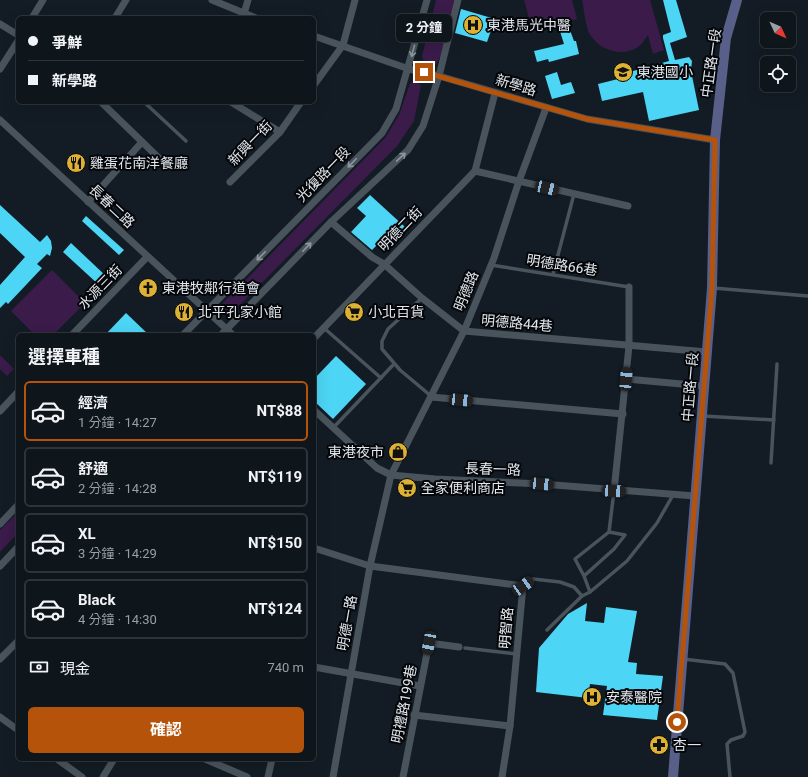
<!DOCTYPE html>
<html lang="zh-TW">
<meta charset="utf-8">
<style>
body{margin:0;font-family:Roboto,"Noto Sans TC",sans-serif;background:#171e24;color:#f1f3f6;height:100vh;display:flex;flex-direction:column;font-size:15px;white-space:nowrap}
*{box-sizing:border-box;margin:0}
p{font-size:13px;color:#9b9fa3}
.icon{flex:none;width:22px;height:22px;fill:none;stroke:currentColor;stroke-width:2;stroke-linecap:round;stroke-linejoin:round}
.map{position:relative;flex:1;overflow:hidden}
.drawer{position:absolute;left:16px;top:333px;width:300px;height:428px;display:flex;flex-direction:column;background:#0e151b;border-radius:6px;box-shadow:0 4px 16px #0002,0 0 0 1px #2e343a}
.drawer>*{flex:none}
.hud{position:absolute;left:16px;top:16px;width:300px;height:88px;border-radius:6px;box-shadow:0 4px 16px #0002,0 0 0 1px #2e343a;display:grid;align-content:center;height:88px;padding:0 12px;background:#0e151b}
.needle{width:26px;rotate:134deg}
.tools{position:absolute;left:760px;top:12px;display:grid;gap:8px}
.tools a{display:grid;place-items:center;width:36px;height:36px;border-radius:6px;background:#0e151b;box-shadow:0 4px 16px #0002,0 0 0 1px #2e343a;font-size:20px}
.end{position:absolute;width:18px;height:18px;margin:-9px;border:5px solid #b45309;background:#fff;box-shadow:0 0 0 2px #fff}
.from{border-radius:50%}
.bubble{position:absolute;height:28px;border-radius:6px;background:#0e151b;box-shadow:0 4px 16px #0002,0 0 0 1px #2e343a;font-size:13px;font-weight:700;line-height:28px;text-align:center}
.car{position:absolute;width:12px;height:24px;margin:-12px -6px;border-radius:5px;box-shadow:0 0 3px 1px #0007;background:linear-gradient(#222 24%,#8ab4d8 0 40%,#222 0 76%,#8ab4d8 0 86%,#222 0)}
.hud b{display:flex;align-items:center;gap:14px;height:38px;font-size:15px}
.hud b+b{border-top:1px solid #2e343a}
.hud i{width:10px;height:10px;background:#f1f3f6}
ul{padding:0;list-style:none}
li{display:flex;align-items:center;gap:12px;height:60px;margin:0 8px 6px;padding:0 4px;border:2px solid #2e343a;border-radius:6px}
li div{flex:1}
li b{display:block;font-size:15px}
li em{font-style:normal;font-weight:700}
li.on{border-color:#b45309}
li>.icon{width:36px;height:36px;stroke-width:1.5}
h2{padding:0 12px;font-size:18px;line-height:48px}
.pay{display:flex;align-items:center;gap:10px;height:44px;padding:0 12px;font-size:15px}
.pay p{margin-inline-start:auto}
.cta{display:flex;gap:8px;margin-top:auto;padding:8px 12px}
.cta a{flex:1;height:46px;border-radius:6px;background:#b45309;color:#fff;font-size:16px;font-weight:700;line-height:46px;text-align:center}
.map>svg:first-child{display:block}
</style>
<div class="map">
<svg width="808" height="777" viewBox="0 0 808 777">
<rect width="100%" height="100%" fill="#131c24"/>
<g fill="#3a1b4a">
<path d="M436,0H456L441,55L436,64L423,60L422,56Z"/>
<path d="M524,0H572L577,19L533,32Z"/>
<path d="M582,0H650L664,50L653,54L648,35C645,39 642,44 638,47C623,57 601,51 591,36C586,30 584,9 582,0Z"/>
<path d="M413,81L421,85L414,121L397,146L232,313H229L223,308V303L385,138L399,115L410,84Z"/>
<path d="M52,270L85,303L53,335H35L11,311Z"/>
<path d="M0,355L14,369L7,376L0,369Z"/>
<path d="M18,512V533L0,552V530Z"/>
</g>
<g fill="#4cd5f4">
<path d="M663,0H676L687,37L670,43L675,60L689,57L692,61L691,71L699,110L649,121L643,92L602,101L598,84L626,77V73L669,61L663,38V35L671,32Z"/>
<path d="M461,9L495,19L487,42L455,33Z"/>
<path d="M567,22L574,41H576L579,54L549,62L548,59L537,62L534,51L564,44L558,25Z"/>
<path d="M557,72L561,85L571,82L575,93L552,99L545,76Z"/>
<path d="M370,195L405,227L392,240L386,236L372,250L351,232L366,216L357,208Z"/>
<path d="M0,205L40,242L47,235L51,241L52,248L50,256L47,254L37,264L42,268L8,304L6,302L0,308V285L25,257L0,233Z"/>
<path d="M86,216L124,250L119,255L82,221Z"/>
<path d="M71,243L107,277L99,285L63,252Z"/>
<path d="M126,313L149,335H105Z"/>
<path d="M336,356L366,384L333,419L314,401V379Z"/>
<path d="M587,603L585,621L604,623L606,607L637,611L628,662L637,663L636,674L663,676L657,720L603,715L607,686L590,684L588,698L536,692L539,648L568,614Z"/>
</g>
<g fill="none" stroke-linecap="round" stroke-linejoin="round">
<g stroke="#49535c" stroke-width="3.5">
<path d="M144,102L186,141"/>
<path d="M491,265L629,287"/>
<path d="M553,274L574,194"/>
<path d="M713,288L808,296"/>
<path d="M422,298L388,329L382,341V349L400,370L431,396"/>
<path d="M324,328L381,378"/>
<path d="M703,416L774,420"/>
<path d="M333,428L394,364"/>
<path d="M771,463L777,364"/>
<path d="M609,532L614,491"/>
<path d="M584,576L575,559L609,532L625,535L614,549L584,576L590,592"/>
<path d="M523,586L533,579L560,582L574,587L582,596"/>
<path d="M547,630L582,596L590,592L627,561L657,523L673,495"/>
<path d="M465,648L516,654"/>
<path d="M683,659L725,664L733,673L745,732L743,736L731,740L727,744L730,777"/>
</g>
<g stroke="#49535c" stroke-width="7">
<path d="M212,0L256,18"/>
<path d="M243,17L248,0"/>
<path d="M32,18L43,0"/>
<path d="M115,18L126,0"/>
<path d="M0,24L18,35"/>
<path d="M314,36L409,69L439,76L587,119L715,140"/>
<path d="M0,69L18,41"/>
<path d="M314,85L343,45L355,0"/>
<path d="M101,102L165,164"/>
<path d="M231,102L280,132"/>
<path d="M0,120L233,335"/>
<path d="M475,171L495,93"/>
<path d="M230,182L280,132L301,102"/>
<path d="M88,202L142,142"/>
<path d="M331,222L372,257L384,264L422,298L464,331L707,352"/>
<path d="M72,335L147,257"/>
<path d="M183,335L382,133L396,109L427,0"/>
<path d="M221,335L331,222L408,150L423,126L439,76L458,0"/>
<path d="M314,338L475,171L628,206"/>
<path d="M626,379L704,386"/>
<path d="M431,397L623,414"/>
<path d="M314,410L377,468L391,475L435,479L542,484L695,496"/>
<path d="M0,411L18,392"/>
<path d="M614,491L629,346V287"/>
<path d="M0,524L18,505"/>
<path d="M314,548L370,566L523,586L510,726L502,777"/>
<path d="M0,566L18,547"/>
<path d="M0,659L18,641"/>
<path d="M314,667L420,686"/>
<path d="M414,715L510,726"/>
<path d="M0,717L18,730"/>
<path d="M57,759L82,777"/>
<path d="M205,759L247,777"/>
<path d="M103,777L114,759"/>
<path d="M268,777L272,759"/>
<path d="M333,777L370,566L391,475L464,331L494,258L519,181L546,108"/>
<path d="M403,777L429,643L459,647"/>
</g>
<path stroke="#585f88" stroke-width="10" d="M673,777L712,288L715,140L726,38L737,0"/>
</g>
<defs><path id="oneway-shaft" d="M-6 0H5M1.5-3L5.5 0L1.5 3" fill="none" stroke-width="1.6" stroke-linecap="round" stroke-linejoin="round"/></defs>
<g stroke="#8d969d">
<use href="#oneway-shaft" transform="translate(413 51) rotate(105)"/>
<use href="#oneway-shaft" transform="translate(401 157) rotate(-43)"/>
<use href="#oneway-shaft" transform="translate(352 163) rotate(134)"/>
<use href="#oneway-shaft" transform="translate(307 247) rotate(-46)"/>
<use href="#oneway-shaft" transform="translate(261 256) rotate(134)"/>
</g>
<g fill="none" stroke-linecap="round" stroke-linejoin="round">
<path stroke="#b45309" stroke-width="5" d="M424,72L587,119L715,140L712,288L677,722"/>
</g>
<defs>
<symbol id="hospital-disc" viewBox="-11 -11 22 22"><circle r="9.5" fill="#ddb133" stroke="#040609"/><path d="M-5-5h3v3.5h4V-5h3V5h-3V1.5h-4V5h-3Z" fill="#111"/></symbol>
<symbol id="school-disc" viewBox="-11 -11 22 22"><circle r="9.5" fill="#ddb133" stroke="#040609"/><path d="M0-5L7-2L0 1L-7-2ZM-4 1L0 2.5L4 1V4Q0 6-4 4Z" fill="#111"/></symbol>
<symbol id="restaurant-disc" viewBox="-11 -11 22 22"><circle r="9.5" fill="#ddb133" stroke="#040609"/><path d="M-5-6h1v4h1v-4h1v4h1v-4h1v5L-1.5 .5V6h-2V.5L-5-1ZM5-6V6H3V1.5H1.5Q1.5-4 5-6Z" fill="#111"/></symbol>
<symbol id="church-disc" viewBox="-11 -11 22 22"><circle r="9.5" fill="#ddb133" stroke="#040609"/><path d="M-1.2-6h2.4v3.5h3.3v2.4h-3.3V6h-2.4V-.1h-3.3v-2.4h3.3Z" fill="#111"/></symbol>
<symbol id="supermarket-disc" viewBox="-11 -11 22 22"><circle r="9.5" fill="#ddb133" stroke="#040609"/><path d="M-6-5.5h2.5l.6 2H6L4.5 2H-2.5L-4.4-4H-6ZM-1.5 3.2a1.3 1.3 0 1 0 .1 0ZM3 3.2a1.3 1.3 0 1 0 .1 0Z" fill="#111"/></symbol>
<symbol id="shop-disc" viewBox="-11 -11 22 22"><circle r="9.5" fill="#ddb133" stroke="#040609"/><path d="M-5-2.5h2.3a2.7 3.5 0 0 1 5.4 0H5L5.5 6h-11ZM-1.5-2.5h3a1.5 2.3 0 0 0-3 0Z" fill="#111"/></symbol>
<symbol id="pharmacy-disc" viewBox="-11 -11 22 22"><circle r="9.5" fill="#ddb133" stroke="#040609"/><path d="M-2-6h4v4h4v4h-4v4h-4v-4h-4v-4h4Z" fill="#111"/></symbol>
</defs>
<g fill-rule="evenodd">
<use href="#hospital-disc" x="462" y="14" width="22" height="22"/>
<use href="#school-disc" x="612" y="61" width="22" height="22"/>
<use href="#restaurant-disc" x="65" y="152" width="22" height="22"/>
<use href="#church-disc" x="137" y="277" width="22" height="22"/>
<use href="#restaurant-disc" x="173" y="301" width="22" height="22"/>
<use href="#supermarket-disc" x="343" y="301" width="22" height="22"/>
<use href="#shop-disc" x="387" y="441" width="22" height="22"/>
<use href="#supermarket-disc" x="396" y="477" width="22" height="22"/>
<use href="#hospital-disc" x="581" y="686" width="22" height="22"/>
<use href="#pharmacy-disc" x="648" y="734" width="22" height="22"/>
</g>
<g text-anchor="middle" stroke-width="4" stroke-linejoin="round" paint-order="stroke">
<g font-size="14" fill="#e1e7ed" stroke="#040609" text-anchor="start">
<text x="487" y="30">東港馬光中醫</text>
<text x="637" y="77">東港國小</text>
<text x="90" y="168">雞蛋花南洋餐廳</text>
<text x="162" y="293">東港牧鄰行道會</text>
<text x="198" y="317">北平孔家小館</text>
<text x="368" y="317">小北百貨</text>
<text x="384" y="457" text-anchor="end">東港夜市</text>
<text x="421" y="493">全家便利商店</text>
<text x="606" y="702">安泰醫院</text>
<text x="673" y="750">杏一</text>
</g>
<g font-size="14" fill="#e1e7ed" stroke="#040609">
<text transform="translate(711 63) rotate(-82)" y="5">中正路一段</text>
<text transform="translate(516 85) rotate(17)" y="5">新學路</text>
<text transform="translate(250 143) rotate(-46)" y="5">新興一街</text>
<text transform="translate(323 174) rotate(-46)" y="5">光復路一段</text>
<text transform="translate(112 206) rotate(43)" y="5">長春二路</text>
<text transform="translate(400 229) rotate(-46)" y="5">明德二街</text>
<text transform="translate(562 265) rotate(9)" y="5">明德路66巷</text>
<text transform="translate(100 287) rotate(-46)" y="5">水源三街</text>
<text transform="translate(466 291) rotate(-68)" y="5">明德路</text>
<text transform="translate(517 323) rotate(5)" y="5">明德路44巷</text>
<text transform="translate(690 387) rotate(-85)" y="5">中正路一段</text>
<text transform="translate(493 469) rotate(2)" y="5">長春一路</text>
<text transform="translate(347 623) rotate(-80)" y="5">明德一路</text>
<text transform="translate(506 628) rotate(-85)" y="5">明智路</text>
<text transform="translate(404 704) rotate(-79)" y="5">明禮路199巷</text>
</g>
</g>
</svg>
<div class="tools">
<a><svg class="needle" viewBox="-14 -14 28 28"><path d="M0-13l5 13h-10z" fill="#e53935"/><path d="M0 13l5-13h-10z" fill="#9b9fa3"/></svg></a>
<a><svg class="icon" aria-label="locate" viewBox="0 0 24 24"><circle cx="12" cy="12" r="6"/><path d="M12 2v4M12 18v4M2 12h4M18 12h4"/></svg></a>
</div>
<i class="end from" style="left:677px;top:722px"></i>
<i class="end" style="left:424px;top:72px"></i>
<div class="bubble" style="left:396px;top:14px;width:56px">2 分鐘</div>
<i class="car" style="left:547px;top:188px;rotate:103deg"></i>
<i class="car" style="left:626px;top:379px;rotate:5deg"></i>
<i class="car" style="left:461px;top:400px;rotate:95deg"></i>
<i class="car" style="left:542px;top:484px;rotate:95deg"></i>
<i class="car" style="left:614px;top:491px;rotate:93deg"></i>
<i class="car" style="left:523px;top:586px;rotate:56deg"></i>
<i class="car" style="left:429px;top:643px;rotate:191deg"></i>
<div class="hud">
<b><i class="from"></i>爭鮮</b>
<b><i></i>新學路</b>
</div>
<section class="drawer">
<h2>選擇車種</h2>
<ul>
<li class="on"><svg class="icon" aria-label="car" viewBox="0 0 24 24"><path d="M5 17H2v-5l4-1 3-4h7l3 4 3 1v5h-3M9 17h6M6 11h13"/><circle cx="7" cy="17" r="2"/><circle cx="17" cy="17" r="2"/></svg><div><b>經濟</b><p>1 分鐘 · 14:27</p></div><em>NT$88</em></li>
<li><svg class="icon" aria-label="car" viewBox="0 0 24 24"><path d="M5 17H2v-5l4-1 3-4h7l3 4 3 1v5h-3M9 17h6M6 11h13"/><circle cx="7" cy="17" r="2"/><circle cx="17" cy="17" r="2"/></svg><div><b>舒適</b><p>2 分鐘 · 14:28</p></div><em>NT$119</em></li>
<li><svg class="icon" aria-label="car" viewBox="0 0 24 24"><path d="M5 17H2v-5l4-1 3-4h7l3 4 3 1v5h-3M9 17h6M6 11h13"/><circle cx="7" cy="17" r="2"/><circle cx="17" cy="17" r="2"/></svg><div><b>XL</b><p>3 分鐘 · 14:29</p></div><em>NT$150</em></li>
<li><svg class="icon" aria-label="car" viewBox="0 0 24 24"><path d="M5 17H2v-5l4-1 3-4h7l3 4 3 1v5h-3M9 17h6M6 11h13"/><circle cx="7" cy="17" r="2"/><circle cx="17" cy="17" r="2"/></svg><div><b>Black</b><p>4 分鐘 · 14:30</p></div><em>NT$124</em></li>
</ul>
<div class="pay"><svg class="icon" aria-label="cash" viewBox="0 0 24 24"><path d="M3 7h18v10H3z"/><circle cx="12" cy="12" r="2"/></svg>現金<p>740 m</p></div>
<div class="cta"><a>確認</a></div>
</section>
</div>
